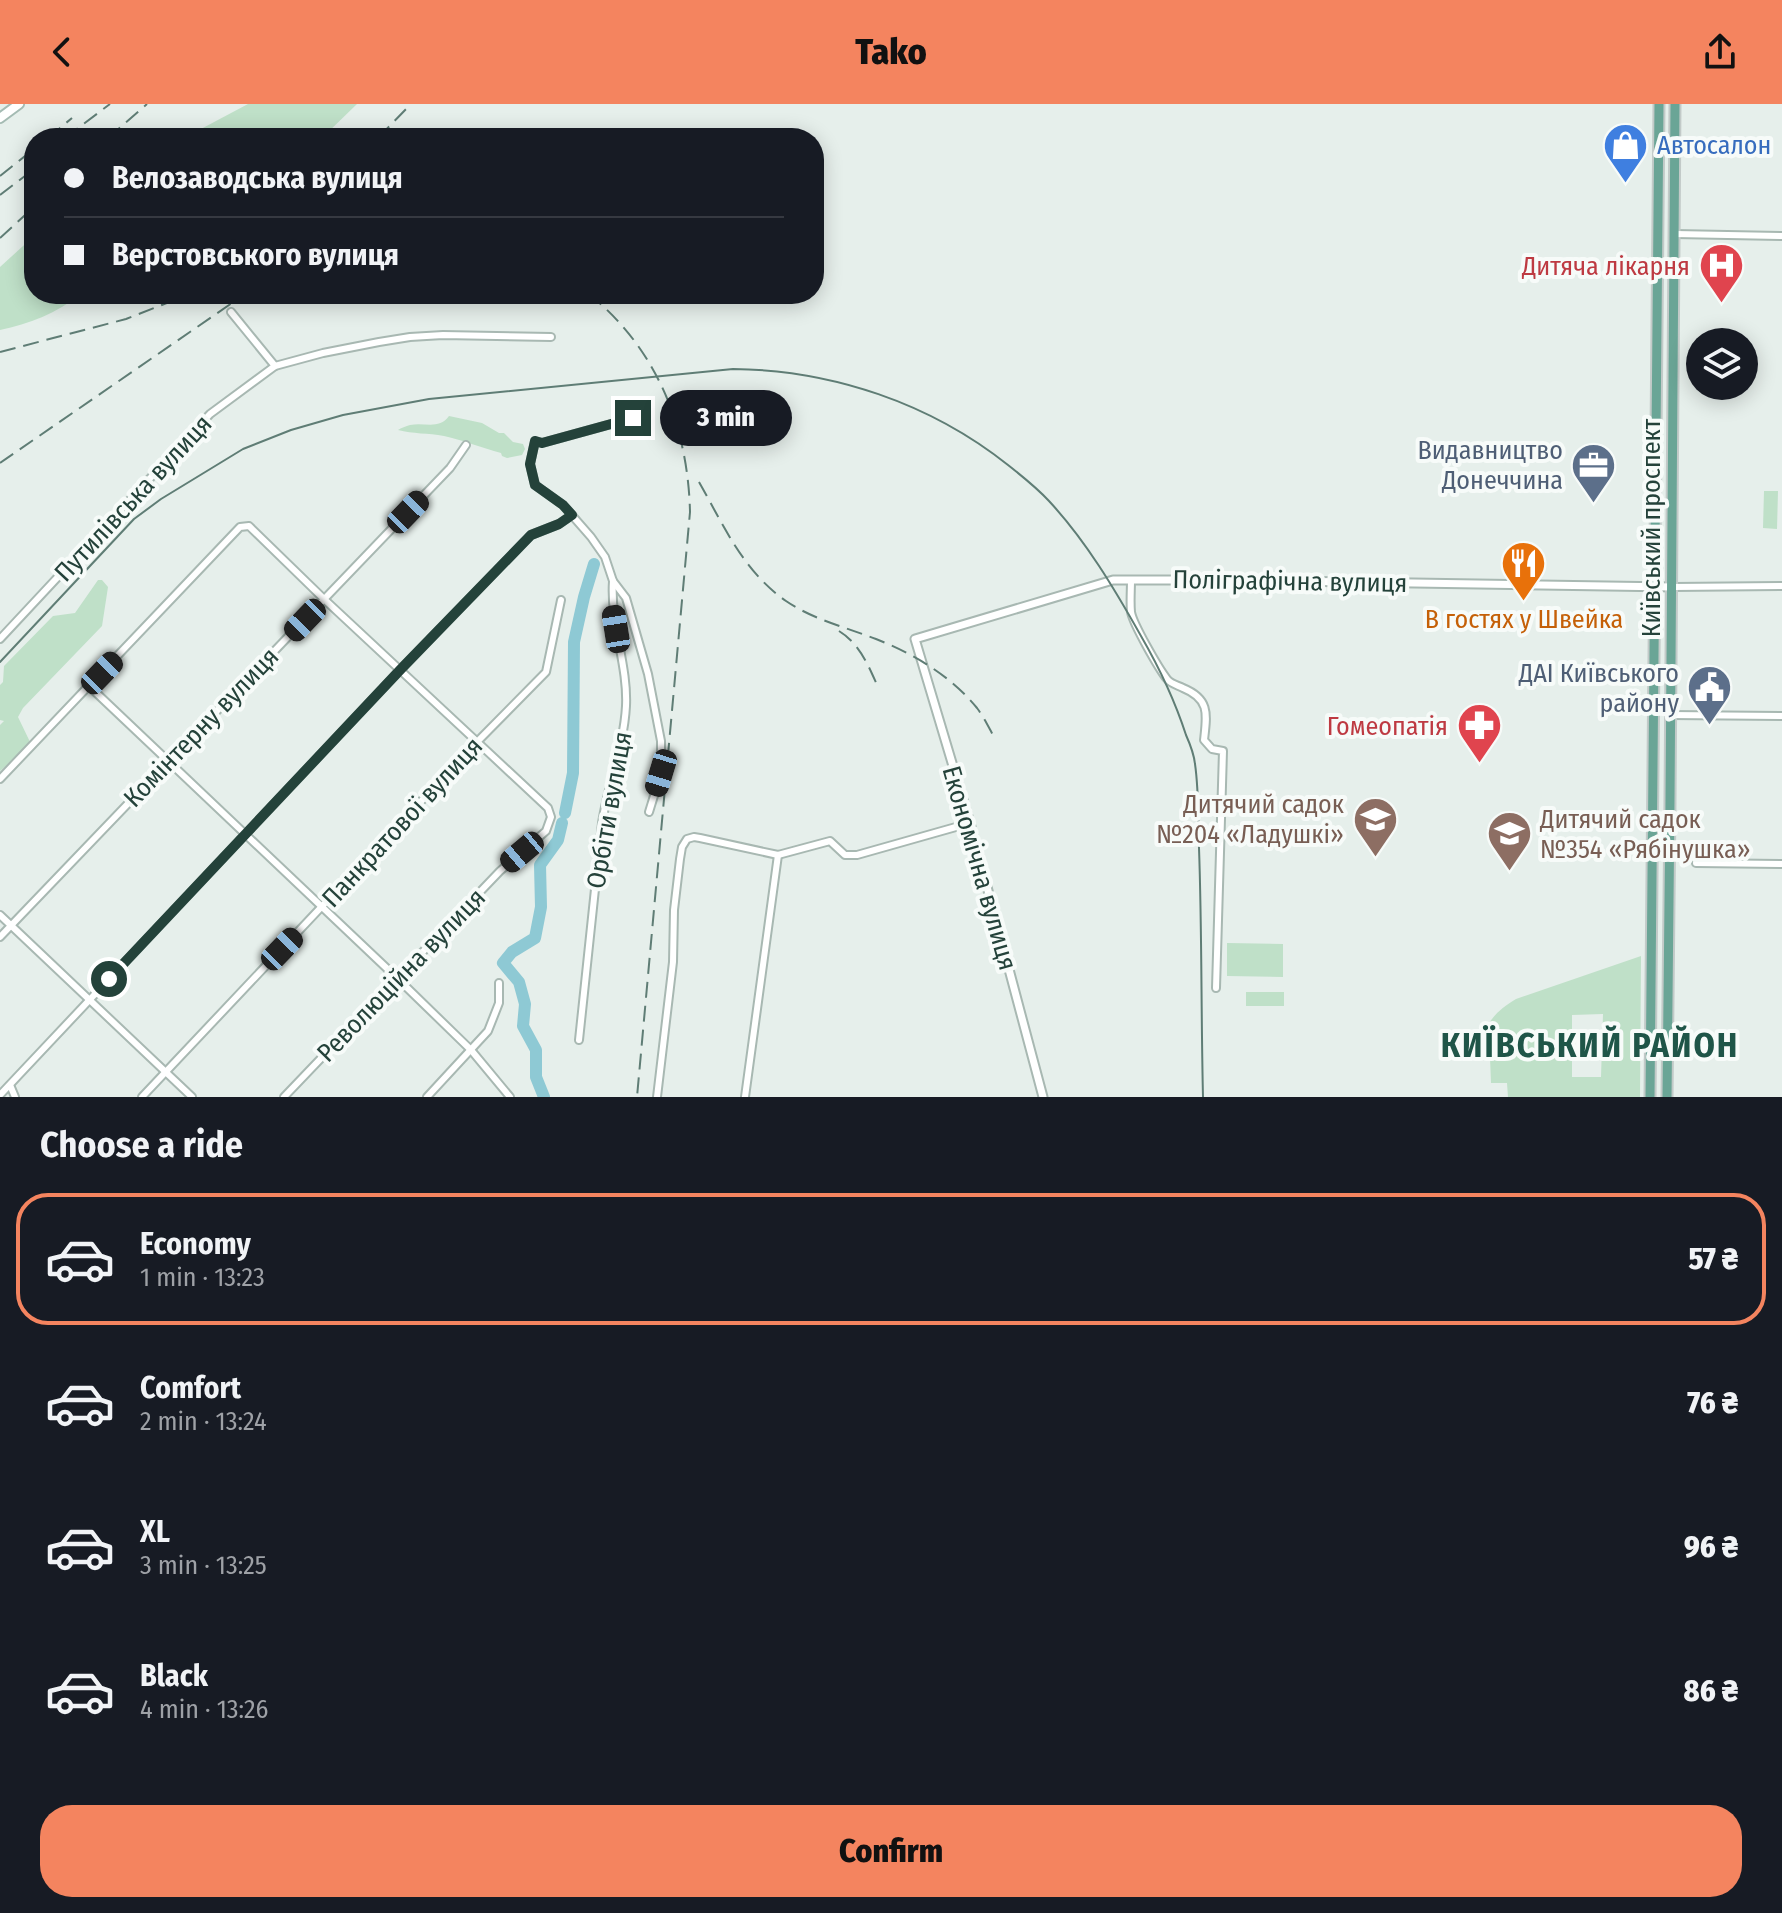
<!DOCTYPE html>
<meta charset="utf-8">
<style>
body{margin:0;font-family:"Fira Sans Condensed",sans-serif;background:#242831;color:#f1f3f6;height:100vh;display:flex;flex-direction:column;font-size:30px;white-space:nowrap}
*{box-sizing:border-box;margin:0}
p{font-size:26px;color:#9ea1a6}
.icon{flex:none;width:44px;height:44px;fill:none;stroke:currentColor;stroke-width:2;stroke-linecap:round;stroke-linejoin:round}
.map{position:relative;height:993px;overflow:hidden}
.details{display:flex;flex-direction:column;background:#171b24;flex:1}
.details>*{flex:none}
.guide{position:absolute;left:24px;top:24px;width:800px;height:176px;border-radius:32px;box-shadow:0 4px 20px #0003;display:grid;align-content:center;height:176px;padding:0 40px;background:#171b24}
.fabs{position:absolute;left:1686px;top:224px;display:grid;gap:16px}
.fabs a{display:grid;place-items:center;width:72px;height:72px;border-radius:50%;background:#171b24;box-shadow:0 4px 20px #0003;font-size:40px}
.end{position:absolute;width:36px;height:36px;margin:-18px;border:10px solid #24423a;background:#fff;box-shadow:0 0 0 4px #fff}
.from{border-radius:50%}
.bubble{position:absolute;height:56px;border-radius:28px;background:#171b24;box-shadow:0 4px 20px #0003;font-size:26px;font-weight:800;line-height:56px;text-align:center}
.car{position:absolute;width:24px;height:48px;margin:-24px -12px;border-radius:10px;box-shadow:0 0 6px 2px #0007;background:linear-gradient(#222 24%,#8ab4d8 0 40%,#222 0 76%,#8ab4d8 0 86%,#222 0)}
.guide b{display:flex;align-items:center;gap:28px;height:76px;font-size:30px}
.guide b+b{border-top:2px solid #363941}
.guide i{width:20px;height:20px;background:#f1f3f6}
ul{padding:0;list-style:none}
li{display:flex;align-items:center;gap:24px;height:132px;margin:0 16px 12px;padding:0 24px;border:4px solid transparent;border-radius:32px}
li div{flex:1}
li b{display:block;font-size:30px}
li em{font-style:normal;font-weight:800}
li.active{border-color:#f4845f}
li>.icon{width:72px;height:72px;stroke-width:1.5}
h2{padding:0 40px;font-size:36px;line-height:96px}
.primary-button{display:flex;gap:16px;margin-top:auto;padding:16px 40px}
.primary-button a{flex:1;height:92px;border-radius:32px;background:#f4845f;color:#111;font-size:32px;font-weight:800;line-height:92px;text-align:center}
header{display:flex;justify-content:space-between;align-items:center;height:104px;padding:0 40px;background:#f4845f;color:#111;font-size:36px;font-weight:800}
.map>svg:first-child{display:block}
</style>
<header><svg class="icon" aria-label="back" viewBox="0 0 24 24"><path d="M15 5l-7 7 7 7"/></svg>Tako<svg class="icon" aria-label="share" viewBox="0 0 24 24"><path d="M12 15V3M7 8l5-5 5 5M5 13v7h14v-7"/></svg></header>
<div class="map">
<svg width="1782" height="993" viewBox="0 0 1782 993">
<rect width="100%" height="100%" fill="#e6efeb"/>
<g fill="#bfe0c8" fill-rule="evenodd">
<path d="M248,0H357L322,34H184Z"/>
<path d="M34,132V190H81C57,209 29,220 0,226V163Z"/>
<path d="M449,312L482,319L499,329H504L513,338L523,340L525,345L522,351L507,354L502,352L501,349C482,344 463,336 444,332C428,329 413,330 398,326C401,324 406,322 410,321C425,318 439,326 449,312Z"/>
<path d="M1764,387H1778L1777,425L1763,424Z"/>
<path d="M98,476H102L108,483L102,522L23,604L18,613L31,640L0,667V621L4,617L0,616V581L3,578L4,562L53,512L75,509Z"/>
<path d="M1227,839L1283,840V873L1227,872Z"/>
<path d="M1641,852L1640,993H1508L1507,979H1491L1490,953L1475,951L1472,941L1476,935H1481C1488,916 1498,906 1516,895ZM1603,910L1601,973H1572V911Z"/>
<rect x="1246" y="888" width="38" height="14"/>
</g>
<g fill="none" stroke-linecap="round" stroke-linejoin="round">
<g stroke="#8ec9d4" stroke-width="12">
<path d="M565,709L573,669L574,538L584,493L594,460"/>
<path d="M544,993L536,973V946L523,922L525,900L519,878L503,859L512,848L535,834L541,803L540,761L558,736L562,719"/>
</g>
<defs>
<g id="minor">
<path d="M1675,130L1782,132"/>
<path d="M231,208L275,262"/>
<path d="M633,314L542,339L535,337L530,360L535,381L563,401L591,433L605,453L613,477L626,494L648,570L661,637V669L649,708"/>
<path d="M1131,476C1131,486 1130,498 1131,508C1133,520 1159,565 1167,575C1171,580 1177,581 1183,584C1210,595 1207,610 1204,636L1212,645L1223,647L1216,884"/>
<path d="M1673,483L1782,482"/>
<path d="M0,535L210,310L275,262L323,249L379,238L410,233L443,231L551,233"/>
<path d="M89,582L397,874L471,946L510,993"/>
<path d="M1670,611L1782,612"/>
<path d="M0,675L240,423L249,422L324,495L548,704L551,713L546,727L500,767L284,993"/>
<path d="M1696,759L1782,760"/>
<path d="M0,811L192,993"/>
<path d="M0,833L450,364L466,341"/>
<path d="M579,936L602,719C608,680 624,641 626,602C628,561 610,520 613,477"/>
<path d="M10,981L15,993"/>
<path d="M0,991L401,565L531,431L559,420L572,411"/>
<path d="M142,993L477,638L546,568L561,496"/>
<path d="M427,993L488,927L499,899V879"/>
<path d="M657,993L673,858L674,806L680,755L682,743L687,735L694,733L700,734L778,751L830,737L845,751H857L970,719"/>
<path d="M745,993L778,751"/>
</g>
<path id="tertiary" d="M1043,993L970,719L915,535L1113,476H1216L1673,483"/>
<path id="secondary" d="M0,14L19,0"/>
<g id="primary">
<path d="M1650,993L1659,0"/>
<path d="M1667,993C1670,662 1675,331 1675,0"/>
</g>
</defs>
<use href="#minor" stroke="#a8b8b2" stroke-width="10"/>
<use href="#tertiary" stroke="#a8b8b2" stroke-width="11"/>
<use href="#secondary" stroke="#a4bbb3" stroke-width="12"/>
<use href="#primary" stroke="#c2cac8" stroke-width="13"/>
<use href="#minor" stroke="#fff" stroke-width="6"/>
<use href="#tertiary" stroke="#fff" stroke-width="7"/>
<use href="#secondary" stroke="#fff" stroke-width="8"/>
<use href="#primary" stroke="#6aa596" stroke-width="9"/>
<path stroke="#5f7d75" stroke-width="2" d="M0,558L134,415L161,395L243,345L291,326L343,311L429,295L733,265C832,266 930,299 1008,361C1022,372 1037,384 1049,397C1086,437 1114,484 1141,532C1160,565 1174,594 1186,631C1190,640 1194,650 1195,660C1199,687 1198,716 1199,744C1202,827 1201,910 1203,993"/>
<g stroke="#5f7d75" stroke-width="2" stroke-dasharray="16 8" stroke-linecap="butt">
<path d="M48,34L72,14"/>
<path d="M65,34L110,0"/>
<path d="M108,34L147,0"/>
<path d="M378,34L411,0"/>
<path d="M0,72L34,45"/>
<path d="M0,91L34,65"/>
<path d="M0,134L34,103"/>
<path d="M589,190C656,244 688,322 690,408L637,993"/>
<path d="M0,248L126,215L190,190"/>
<path d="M0,359L245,190"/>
<path d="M699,378C724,422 743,467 786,497C814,516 845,523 876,535C914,550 951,572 977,604C983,612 988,622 993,631"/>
<path d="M839,527C860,540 868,561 878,583"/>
</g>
</g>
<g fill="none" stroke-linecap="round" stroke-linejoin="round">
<path stroke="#24423a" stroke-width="10" d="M109,875L401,565L531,431L559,420L572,411L563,401L535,381L530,360L535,337L542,339L633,314"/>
</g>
<defs>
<symbol id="shop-pin" viewBox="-11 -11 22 30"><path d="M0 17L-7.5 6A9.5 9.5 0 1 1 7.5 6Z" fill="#3f7fe0" stroke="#f7fbf9"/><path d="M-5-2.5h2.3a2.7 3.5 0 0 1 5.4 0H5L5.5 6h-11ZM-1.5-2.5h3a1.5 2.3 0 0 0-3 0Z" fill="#fff"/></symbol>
<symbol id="hospital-pin" viewBox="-11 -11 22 30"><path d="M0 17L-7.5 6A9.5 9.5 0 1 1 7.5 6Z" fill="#e0444e" stroke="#f7fbf9"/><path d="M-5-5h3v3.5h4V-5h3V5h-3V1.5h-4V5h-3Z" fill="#fff"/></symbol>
<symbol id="office-pin" viewBox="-11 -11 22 30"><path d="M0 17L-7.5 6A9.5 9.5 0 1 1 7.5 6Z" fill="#5c6f8a" stroke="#f7fbf9"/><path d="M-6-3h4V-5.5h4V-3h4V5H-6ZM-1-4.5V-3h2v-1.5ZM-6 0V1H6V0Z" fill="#fff"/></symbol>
<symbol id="restaurant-pin" viewBox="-11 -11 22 30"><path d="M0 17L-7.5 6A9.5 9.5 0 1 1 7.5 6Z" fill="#e8710a" stroke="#f7fbf9"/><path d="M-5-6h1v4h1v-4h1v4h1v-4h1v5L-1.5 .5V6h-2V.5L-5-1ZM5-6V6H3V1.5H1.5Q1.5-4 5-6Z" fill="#fff"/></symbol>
<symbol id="civic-pin" viewBox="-11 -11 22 30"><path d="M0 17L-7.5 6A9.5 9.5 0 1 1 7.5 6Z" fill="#5c6f8a" stroke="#f7fbf9"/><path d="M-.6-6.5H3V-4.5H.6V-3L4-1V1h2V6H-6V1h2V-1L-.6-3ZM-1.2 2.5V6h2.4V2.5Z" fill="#fff"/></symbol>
<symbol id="pharmacy-pin" viewBox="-11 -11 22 30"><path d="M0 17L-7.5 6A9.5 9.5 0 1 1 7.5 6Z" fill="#e0444e" stroke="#f7fbf9"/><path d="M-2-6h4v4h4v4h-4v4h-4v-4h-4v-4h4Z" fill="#fff"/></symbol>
<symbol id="school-pin" viewBox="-11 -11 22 30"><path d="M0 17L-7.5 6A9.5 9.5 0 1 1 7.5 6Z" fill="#8d6e63" stroke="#f7fbf9"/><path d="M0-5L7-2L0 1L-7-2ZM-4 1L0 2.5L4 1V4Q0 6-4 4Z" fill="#fff"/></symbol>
</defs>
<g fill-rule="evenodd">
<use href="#shop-pin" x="1600" y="16" width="51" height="69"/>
<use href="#hospital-pin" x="1696" y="136" width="51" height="69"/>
<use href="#office-pin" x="1568" y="336" width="51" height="69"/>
<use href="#restaurant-pin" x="1498" y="434" width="51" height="69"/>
<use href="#civic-pin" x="1684" y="558" width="51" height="69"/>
<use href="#pharmacy-pin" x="1454" y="596" width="51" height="69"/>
<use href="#school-pin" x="1350" y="690" width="51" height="69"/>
<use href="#school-pin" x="1484" y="704" width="51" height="69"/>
</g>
<g text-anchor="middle" stroke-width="8" stroke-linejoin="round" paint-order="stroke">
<g font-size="26" fill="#366cbe" stroke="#f7fbf9" text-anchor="start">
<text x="1657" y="50">Автосалон</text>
</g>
<g font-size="26" fill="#be3a42" stroke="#f7fbf9" text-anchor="end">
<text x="1690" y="171">Дитяча лікарня</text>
<text x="1448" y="631">Гомеопатія</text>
</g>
<g font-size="26" fill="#4e5e75" stroke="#f7fbf9" text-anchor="end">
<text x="1563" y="355">Видавництво<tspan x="1563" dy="30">Донеччина</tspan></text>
<text x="1679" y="578">ДАІ Київського<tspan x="1679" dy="30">району</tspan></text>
</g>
<g font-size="26" fill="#24423a" stroke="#f7fbf9">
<text transform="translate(133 394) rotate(-47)" y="9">Путилівська вулиця</text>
<text transform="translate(1651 424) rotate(-90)" y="9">Київський проспект</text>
<text transform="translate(1290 477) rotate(1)" y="9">Поліграфічна вулиця</text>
<text transform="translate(201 623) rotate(-46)" y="9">Комінтерну вулиця</text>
<text transform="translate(609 706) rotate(-80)" y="9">Орбіти вулиця</text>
<text transform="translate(402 718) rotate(-47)" y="9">Панкратової вулиця</text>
<text transform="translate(980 764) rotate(74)" y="9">Економічна вулиця</text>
<text transform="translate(401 871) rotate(-46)" y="9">Революційна вулиця</text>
</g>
<g font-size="26" fill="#c56008" stroke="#f7fbf9">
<text x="1524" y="524">В гостях у Швейка</text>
</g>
<g font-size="26" fill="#785e54" stroke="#f7fbf9" text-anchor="end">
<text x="1344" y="709">Дитячий садок<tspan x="1344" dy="30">№204 «Ладушкі»</tspan></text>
<text x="1540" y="724" text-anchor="start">Дитячий садок<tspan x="1540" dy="30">№354 «Рябінушка»</tspan></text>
</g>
<g font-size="34" font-weight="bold" letter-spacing="2" fill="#1f5548" stroke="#f7fbf9">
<text x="1590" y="953">КИЇВСЬКИЙ РАЙОН</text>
</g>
</g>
</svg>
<div class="fabs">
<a><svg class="icon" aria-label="layers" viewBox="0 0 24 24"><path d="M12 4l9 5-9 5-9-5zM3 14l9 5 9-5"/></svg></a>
</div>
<i class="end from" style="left:109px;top:875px"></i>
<i class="end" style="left:633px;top:314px"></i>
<div class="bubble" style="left:660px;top:286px;width:132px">3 min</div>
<i class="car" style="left:408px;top:408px;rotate:44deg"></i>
<i class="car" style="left:305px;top:516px;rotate:224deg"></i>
<i class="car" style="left:616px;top:525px;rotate:351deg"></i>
<i class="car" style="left:102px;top:569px;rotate:44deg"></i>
<i class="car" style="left:661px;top:669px;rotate:197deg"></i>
<i class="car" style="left:522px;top:748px;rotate:230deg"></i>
<i class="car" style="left:282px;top:845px;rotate:44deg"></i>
<div class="guide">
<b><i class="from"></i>Велозаводська вулиця</b>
<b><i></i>Верстовського вулиця</b>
</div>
</div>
<section class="details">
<h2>Choose a ride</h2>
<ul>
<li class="active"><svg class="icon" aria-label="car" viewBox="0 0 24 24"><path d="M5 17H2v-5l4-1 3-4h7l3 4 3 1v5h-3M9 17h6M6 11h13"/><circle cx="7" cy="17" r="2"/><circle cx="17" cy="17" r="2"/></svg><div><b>Economy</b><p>1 min · 13:23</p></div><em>57 ₴</em></li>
<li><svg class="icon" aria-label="car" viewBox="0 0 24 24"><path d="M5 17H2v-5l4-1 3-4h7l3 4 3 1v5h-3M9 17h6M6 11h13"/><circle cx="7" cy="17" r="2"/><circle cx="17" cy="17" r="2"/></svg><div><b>Comfort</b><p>2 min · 13:24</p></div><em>76 ₴</em></li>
<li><svg class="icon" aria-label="car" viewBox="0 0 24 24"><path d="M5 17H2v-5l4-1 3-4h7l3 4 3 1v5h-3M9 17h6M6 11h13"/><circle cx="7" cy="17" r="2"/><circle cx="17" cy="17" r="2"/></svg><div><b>XL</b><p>3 min · 13:25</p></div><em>96 ₴</em></li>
<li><svg class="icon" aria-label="car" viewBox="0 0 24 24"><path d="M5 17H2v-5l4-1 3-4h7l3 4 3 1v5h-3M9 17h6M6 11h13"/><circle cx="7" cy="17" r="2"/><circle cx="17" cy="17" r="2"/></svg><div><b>Black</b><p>4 min · 13:26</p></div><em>86 ₴</em></li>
</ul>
<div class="primary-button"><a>Confirm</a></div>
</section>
